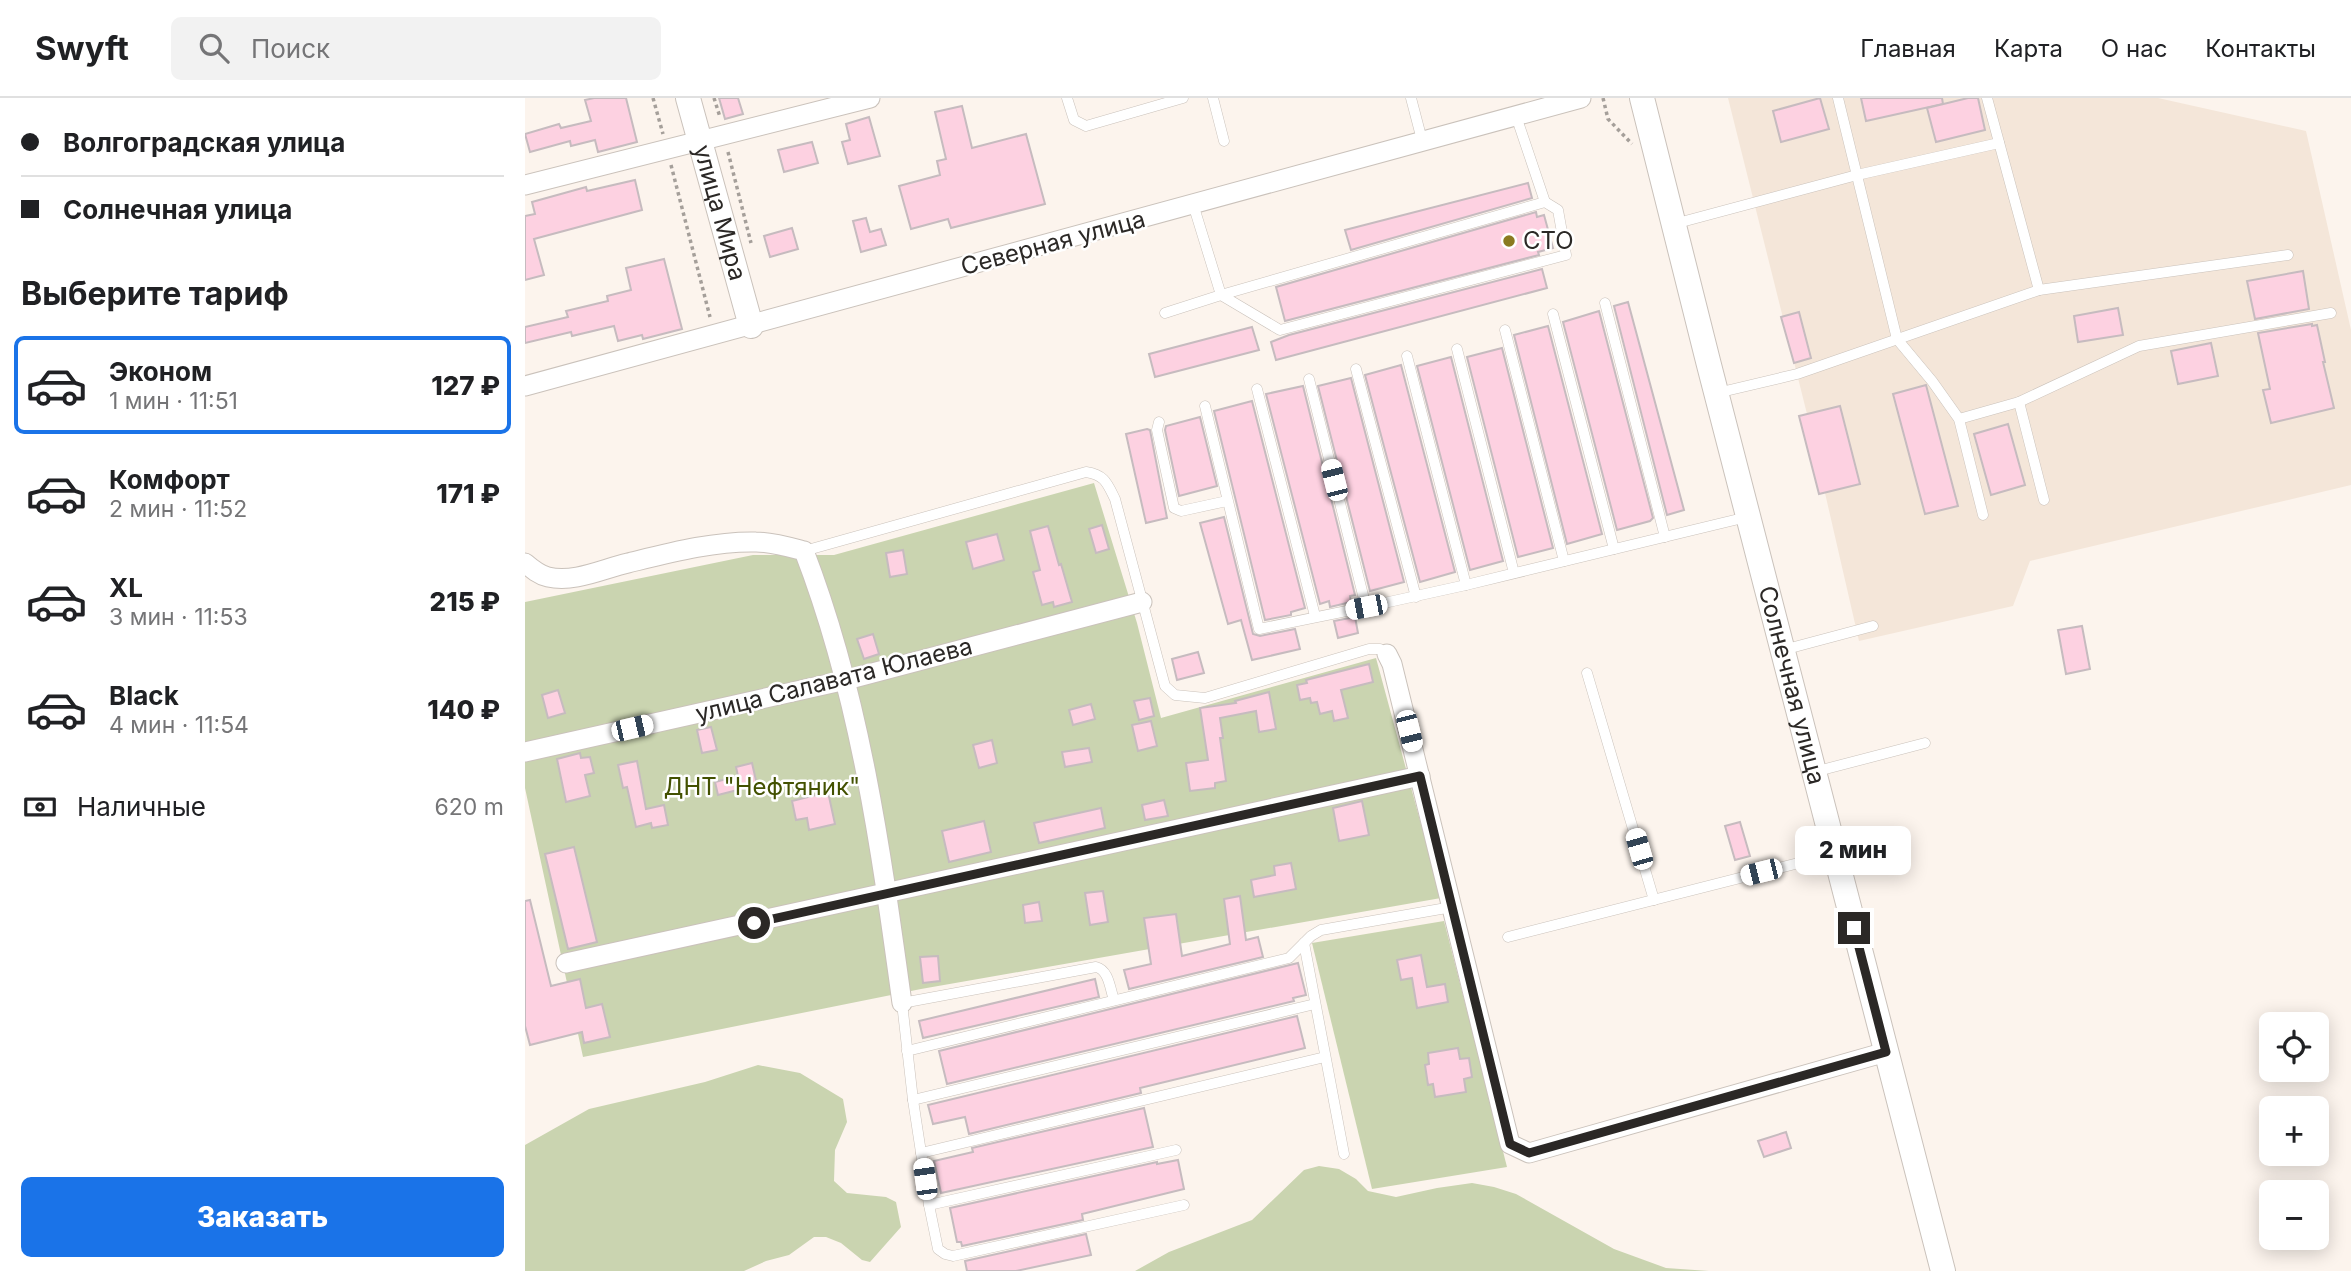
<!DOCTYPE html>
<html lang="ru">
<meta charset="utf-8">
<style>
body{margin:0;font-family:Inter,sans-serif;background:#f2f2f2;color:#202124;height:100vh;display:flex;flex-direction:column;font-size:26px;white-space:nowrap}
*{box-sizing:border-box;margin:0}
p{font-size:23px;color:#757577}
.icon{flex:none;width:38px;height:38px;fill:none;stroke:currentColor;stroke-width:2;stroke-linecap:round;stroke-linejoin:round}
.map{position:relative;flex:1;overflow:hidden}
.drawer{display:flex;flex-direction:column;background:#fff;width:525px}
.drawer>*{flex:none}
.top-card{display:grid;align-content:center;height:154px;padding:0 21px;background:#fff}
.controls{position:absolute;left:1734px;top:914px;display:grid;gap:14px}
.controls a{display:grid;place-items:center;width:70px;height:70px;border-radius:10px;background:#fff;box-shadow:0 4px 18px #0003;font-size:35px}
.end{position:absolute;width:32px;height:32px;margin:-16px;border:9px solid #2b2826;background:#fff;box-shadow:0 0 0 4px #fff}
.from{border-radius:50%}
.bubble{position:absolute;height:49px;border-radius:10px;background:#fff;box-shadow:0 4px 18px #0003;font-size:23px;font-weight:800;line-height:49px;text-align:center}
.car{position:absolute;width:21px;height:42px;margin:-21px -10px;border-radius:9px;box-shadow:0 0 5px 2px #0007;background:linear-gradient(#fff 24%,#345 0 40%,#fff 0 76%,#345 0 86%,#fff 0)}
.top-card b{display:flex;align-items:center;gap:24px;height:66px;font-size:26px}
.top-card b+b{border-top:2px solid #e0e0e0}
.top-card i{width:18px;height:18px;background:#202124}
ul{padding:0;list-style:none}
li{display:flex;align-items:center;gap:21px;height:98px;margin:0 14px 10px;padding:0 7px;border:4px solid transparent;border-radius:10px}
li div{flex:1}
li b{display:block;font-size:26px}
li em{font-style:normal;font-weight:800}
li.on{border-color:#1a73e8}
li>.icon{width:63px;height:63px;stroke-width:1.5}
h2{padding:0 21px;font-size:32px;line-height:84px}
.pay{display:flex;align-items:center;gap:18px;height:77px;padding:0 21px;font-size:26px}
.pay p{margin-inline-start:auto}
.cta{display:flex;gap:14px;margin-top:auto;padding:14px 21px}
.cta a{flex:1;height:80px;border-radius:10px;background:#1a73e8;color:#fff;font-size:28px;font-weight:800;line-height:80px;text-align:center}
header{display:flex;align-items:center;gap:42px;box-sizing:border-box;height:98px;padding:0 35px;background:#fff;border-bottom:2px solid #e0e0e0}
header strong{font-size:33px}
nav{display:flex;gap:38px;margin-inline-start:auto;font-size:24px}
.search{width:490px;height:63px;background:#f2f2f2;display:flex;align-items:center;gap:18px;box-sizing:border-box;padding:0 24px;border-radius:10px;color:#757577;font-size:26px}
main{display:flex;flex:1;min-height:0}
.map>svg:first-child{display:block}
</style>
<header>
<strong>Swyft</strong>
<div class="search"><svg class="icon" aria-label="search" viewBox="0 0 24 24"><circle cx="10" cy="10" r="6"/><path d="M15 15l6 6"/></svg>Поиск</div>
<nav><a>Главная</a><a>Карта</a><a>О нас</a><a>Контакты</a></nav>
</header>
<main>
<section class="drawer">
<div class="top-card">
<b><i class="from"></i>Волгоградская улица</b>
<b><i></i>Солнечная улица</b>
</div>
<h2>Выберите тариф</h2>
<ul>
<li class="on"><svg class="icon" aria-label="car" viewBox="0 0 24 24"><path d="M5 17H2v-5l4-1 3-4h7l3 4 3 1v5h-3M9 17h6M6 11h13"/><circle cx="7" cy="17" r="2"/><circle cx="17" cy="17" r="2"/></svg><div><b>Эконом</b><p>1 мин · 11:51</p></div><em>127 ₽</em></li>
<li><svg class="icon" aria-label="car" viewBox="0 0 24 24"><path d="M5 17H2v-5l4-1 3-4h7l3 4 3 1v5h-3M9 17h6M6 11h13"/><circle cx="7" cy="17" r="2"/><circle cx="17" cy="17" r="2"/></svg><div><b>Комфорт</b><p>2 мин · 11:52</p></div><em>171 ₽</em></li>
<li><svg class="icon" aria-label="car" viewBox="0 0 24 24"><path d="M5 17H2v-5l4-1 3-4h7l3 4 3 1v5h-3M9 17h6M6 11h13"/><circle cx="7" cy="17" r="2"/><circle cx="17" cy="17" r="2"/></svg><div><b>XL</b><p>3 мин · 11:53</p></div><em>215 ₽</em></li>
<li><svg class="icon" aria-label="car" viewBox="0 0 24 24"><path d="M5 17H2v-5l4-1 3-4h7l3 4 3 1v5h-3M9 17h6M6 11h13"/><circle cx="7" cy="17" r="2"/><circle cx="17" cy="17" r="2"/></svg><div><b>Black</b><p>4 мин · 11:54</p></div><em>140 ₽</em></li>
</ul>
<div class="pay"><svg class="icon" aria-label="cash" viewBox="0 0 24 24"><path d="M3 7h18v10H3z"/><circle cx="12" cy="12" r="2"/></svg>Наличные<p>620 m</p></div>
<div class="cta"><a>Заказать</a></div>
</section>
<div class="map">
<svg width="1826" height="1173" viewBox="0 0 1826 1173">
<rect width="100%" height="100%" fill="#fcf4ed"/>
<path fill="#f4e6d9" d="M1203,0H1633L1781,33L1826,232V387L1505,463L1488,508L1334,543L1300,395L1294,396L1274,318L1282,316Z"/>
<g fill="#cad4b0">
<path d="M569,385L612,525L636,620L851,560L916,800L396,891L58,959L0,690V504L228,457H309Z"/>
<path d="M919,823L982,1069L847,1091L787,845Z"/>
<path d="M233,967L275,975L318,1001L322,1024L310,1052L309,1083L322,1095L361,1099L371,1104L376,1129L345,1164L337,1162L316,1145L301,1139H289L264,1157L241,1163L219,1173H0V1047L64,1011L180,984Z"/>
<path d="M794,1068L814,1071L831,1081L843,1093L871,1099L912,1090L947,1085L969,1089L991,1096L1089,1151L1141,1170L1184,1173H610L644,1154L727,1122L779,1072Z"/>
</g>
<g fill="#fdd1e1" stroke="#c6bbbf" stroke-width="2">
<path d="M69,0H101L112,44L73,54L70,42L46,48L45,43L5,54L0,36L34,26L36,30L66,23L60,2Z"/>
<path d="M194,0H213L218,16L200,21Z"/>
<path d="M1295,0L1304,31L1256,44L1248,13Z"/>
<path d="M1336,0H1417L1418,6L1341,23Z"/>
<path d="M1443,0H1453L1460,32L1411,44L1402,10Z"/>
<path d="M437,8L447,50L501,36L520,106L426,130L423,121L386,131L374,88L415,77L412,63L421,61L410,14Z"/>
<path d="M344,19L355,58L323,66L317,44L325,42L321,26Z"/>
<path d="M287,44L293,65L259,74L253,52Z"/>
<path d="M110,82L117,112L9,141L19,177L0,182V118L10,116L7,104L61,89L62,93Z"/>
<path d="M1003,85L1007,100L826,152L820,132Z"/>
<path d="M1011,114L1012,119L1019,117L1028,150L1013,154L1014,157L760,223L751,189Z"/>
<path d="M341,120L345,134L356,131L361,147L336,154L328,123Z"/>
<path d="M267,130L273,151L245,159L239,138Z"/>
<path d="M139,161L157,231L118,241L117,237L93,243L89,228L47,238L46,234L0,245V229L43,219L41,213L83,203L82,198L106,192L101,170Z"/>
<path d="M1017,171L1022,190L751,262L746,244L764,237Z"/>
<path d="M1778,173L1784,211L1730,221L1722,183Z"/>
<path d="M1103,204L1159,412L1142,417L1089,208Z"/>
<path d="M1593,210L1598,237L1553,244L1549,218Z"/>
<path d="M1074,213L1128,420L1125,423L1092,432L1038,224Z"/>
<path d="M1274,214L1286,260L1269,265L1256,219Z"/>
<path d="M1787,226V228L1792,227L1800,264H1798L1809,310L1746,325L1738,292L1745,291L1733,235Z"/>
<path d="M1023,228L1077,436L1042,446L989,237Z"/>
<path d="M727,229L734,252L630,279L624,256Z"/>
<path d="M1686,245L1693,278L1653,286L1646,253Z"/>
<path d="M977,250L1028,450L993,459L942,259Z"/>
<path d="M926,259L978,463L945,472L892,268Z"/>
<path d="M876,267L930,474L895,484L840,277Z"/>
<path d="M826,280L879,484L845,493L793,288Z"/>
<path d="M1401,287L1433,408L1400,416L1368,296Z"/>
<path d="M778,288L830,497L825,498L826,504L805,509L804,503L795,506L741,296Z"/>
<path d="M727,303L780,510L766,514V517L740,522L689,313Z"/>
<path d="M1315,308L1335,386L1294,396L1274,318Z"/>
<path d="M675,319L692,388L654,398L640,332L641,328Z"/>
<path d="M1483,326L1500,387L1466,397L1449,336Z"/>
<path d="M622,331L625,332L642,420L621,425L601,336Z"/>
<path d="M699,419L728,536L735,538L770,531L775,551L727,562L716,522L703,526L675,425Z"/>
<path d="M577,427L584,451L571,455L564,431Z"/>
<path d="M523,428L534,467L536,466L547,504L529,509L528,504L517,507L508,474L515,472L505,433Z"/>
<path d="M472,436L479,462L448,471L441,444Z"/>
<path d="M378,452L382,476L365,479L361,455Z"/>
<path d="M830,519L833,535L813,540L809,523Z"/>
<path d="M1557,528L1565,571L1541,576L1533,532Z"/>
<path d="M348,536L354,556L339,561L332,541Z"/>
<path d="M673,554L679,575L652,582L647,561Z"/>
<path d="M844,566L848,584L816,592L823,620L809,623L807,613L795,616L792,604L786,605L785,600L775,602L772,587L782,585L781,582Z"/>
<path d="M33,592L40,615L23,620L17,597Z"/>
<path d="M744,594L751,631L734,634L731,613L695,620L698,640H695L701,683L690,685V690L665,693L661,665L683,662L675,610L711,605L710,603Z"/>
<path d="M625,600L629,618L614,622L609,603Z"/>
<path d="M566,606L570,621L548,627L544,612Z"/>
<path d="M626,623L632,648L613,653L607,627Z"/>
<path d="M186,629L192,652L177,655L172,632Z"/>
<path d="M467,642L472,665L454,670L448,647Z"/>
<path d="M564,650L567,664L540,669L537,654Z"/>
<path d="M55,655L56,660L65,659L69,675L60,677L65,698L41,704L32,661Z"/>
<path d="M112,663L121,711L139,707L143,727L127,730L126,725L111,729L102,689L98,690L93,667Z"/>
<path d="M227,665L232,687L193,697L190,684L213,678L211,669Z"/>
<path d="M303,694L310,726L284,732L282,720L271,722L267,703Z"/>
<path d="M639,702L643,718L620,722L617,707Z"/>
<path d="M837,703L844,737L814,743L808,710Z"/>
<path d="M576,710L580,730L514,745L509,725Z"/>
<path d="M459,723L466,754L424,764L417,733Z"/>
<path d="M1215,724L1225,758L1210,762L1200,728Z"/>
<path d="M49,749L72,844L43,851L20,756Z"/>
<path d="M766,765L771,791L729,799L726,782L750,777L749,768Z"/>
<path d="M578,793L583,824L565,827L560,795Z"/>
<path d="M715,798L721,842L733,839L738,859L604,891L599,872L626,866L619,820L651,816L657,858L705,846L699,801Z"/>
<path d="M5,802L26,888L55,881L61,910L77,906L85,939L59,945L57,934L5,947L0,928V803Z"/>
<path d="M514,804L517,823L500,825L498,807Z"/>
<path d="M896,857L902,889L920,886L923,904L892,910L887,880L876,882L872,862Z"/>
<path d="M413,858L415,883L398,885L395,859Z"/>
<path d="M773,865L781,897L768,900L769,903L422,986L414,953Z"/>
<path d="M570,881L574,899L398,940L394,923Z"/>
<path d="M772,918L780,950L615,990L616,995L444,1036L440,1019L408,1026L403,1007Z"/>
<path d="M933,950L935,961L944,960L947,979L939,981L941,994L910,999L908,986L903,987L900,967L904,966L903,955Z"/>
<path d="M619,1010L628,1049L416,1095L409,1063L448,1054L447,1050Z"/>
<path d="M1261,1034L1266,1050L1239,1059L1233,1043Z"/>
<path d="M653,1062L659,1091L557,1116L558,1122L437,1148L436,1144H432L425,1110L632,1064V1066Z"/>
<path d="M561,1136L566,1157L491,1173H442L440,1163Z"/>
</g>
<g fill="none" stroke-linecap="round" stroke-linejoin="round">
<defs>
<g id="service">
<path d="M542,0L549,22L561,28L658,0"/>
<path d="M688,0L699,43"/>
<path d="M886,0L897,42"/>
<path d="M1313,0L1372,241L1407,283L1434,321L1458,417"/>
<path d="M991,18L1020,104"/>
<path d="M1149,126L1332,77L1474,45"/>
<path d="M1514,192L1763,157"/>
<path d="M1080,205L1140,439"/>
<path d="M640,215L696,197L1020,104L1033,112L1041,157L755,232L696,197L668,106"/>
<path d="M1028,216L1089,451"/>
<path d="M980,232L1039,463"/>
<path d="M932,251L989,475"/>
<path d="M882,258L941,487"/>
<path d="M831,271L891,499"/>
<path d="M784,281L841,509L941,487L1222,419"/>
<path d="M732,291L790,518"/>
<path d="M1192,295L1272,276L1514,192L1462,0"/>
<path d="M1494,304L1519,402"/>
<path d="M680,308L734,531L841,509"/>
<path d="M1434,321L1494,304L1614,248L1806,215"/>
<path d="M634,324L632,332L649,410L656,413L702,403"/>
<path d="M279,453L561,374C580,377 582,385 590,401L640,588L650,597L680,600L844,551H855L862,556"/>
<path d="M1258,552L1348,528"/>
<path d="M1062,575L1129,802"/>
<path d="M1289,674L1400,645"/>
<path d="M983,839L1309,756"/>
<path d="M779,845L819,1056"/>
<path d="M589,902C585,891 584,872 571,869L377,905L388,1002L404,1107L413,1151L420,1156L428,1158L659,1107"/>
<path d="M382,953L764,860L786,838L796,832L927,809"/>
<path d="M388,1002L790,906"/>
<path d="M396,1055L800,959"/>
<path d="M404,1107L651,1052"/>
</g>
<g id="minor">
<path d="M0,87L345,0"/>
<path d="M0,288L1056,0"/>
<path d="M0,465C7,471 14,477 23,479C50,485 77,471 103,465C144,455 189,443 231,444C247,444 264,449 279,453C335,598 356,752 377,905"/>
<path d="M862,556L867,566L985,1046L1004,1055L1361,954"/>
<path d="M0,654L321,582L617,504"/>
<path d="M41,865L895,678"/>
</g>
<g id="tertiary">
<path id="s1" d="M163,0L226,228"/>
<path id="s2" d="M1117,0L1184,267L1418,1173"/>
</g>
</defs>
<use href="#service" stroke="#cac2bb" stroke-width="11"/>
<use href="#minor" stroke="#cac2bb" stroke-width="21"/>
<use href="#tertiary" stroke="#cac2bb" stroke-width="26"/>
<g stroke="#a59f9a" stroke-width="3.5" stroke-dasharray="3.5 3.5" stroke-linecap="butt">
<path d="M128,0L138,36"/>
<path d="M189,0L195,19"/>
<path d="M1078,0L1083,21L1107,46"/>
<path d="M203,54L226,145"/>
<path d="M146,67L185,219"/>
</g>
<use href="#service" stroke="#fff" stroke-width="10"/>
<use href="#minor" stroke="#fff" stroke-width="19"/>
<use href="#tertiary" stroke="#fff" stroke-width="24"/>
</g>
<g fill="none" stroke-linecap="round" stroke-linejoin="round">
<path stroke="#2b2826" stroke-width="9" d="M229,825L895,678L985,1046L1004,1055L1361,954L1329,830"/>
</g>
<circle fill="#8a7a20" stroke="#fff" stroke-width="2.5" cx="984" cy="143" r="7"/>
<g text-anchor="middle" stroke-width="5" stroke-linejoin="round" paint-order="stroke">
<g font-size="24" fill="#2b2826" stroke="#fff">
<text dy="8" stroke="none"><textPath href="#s1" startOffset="119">улица Мира</textPath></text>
<text transform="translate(528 145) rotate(-15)" y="8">Северная улица</text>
<text transform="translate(309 582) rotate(-14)" y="8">улица Салавата Юлаева</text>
<text dy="8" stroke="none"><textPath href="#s2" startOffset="606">Солнечная улица</textPath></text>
</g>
<g font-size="24" fill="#2b2826" stroke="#fff" text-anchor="start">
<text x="998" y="151">СТО</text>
</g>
<g font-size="24" fill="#435101" stroke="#fff">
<text x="237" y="697">ДНТ "Нефтяник"</text>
</g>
</g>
</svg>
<div class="controls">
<a><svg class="icon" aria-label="locate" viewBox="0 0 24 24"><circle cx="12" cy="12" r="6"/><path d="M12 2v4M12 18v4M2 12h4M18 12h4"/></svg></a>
<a>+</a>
<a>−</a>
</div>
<i class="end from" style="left:229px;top:825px"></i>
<i class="end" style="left:1329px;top:830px"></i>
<div class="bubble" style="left:1270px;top:728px;width:116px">2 мин</div>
<i class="car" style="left:809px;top:382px;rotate:346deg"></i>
<i class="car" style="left:841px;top:509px;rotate:259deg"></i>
<i class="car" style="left:107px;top:630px;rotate:77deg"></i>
<i class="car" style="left:884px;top:633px;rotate:166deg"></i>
<i class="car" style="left:1114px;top:751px;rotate:344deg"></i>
<i class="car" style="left:1236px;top:774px;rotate:256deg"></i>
<i class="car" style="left:400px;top:1081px;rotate:352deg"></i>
</div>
</main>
